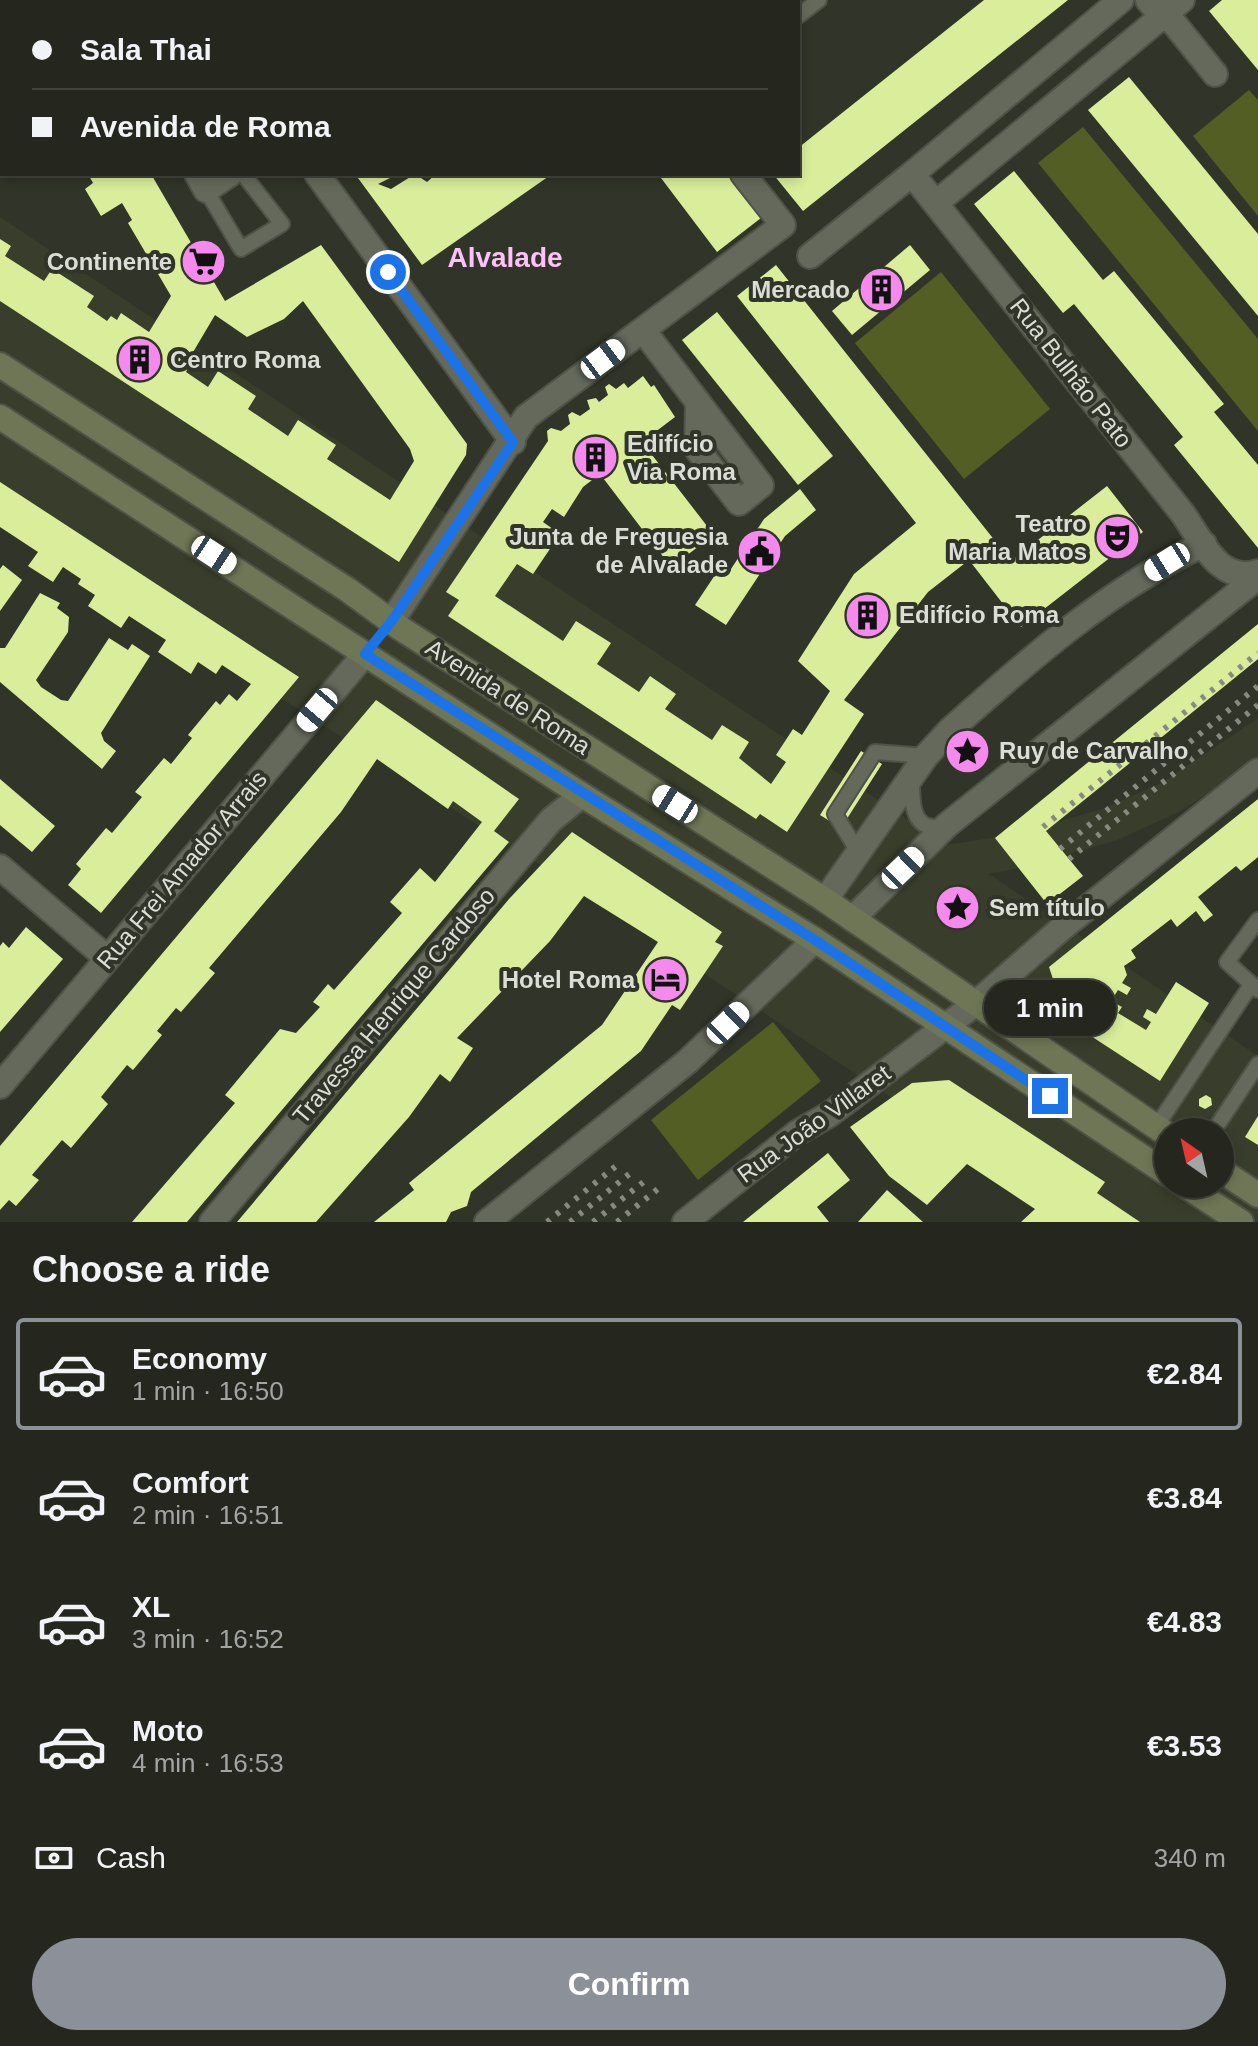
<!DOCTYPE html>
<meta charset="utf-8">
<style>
body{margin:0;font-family:Arial,sans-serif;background:#31332b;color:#f1f3f6;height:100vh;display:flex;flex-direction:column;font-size:30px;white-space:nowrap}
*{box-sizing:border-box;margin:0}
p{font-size:26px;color:#a3a5a4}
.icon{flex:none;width:44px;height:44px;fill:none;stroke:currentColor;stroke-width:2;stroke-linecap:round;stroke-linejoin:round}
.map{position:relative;height:1222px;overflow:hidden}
.side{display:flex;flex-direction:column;background:#25271e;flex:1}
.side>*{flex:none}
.banner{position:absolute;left:0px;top:0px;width:800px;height:176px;box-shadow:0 4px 12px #0003,0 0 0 2px #42443c;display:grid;align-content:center;height:176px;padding:0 32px;background:#25271e}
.needle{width:52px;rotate:326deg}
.controls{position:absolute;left:1154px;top:1118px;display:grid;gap:16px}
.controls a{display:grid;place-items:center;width:80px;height:80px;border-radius:50%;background:#25271e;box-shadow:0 4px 12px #0003,0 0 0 2px #42443c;font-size:40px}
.end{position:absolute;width:36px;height:36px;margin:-18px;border:10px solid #1a73e8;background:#fff;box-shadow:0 0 0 4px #fff}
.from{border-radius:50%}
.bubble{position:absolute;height:56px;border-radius:28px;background:#25271e;box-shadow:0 4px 12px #0003,0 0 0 2px #42443c;font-size:26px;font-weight:700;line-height:56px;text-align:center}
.car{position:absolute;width:24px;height:48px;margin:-24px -12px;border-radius:10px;box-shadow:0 0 6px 2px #0007;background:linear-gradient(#fff 24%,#345 0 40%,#fff 0 76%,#345 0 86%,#fff 0)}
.banner b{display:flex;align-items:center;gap:28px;height:76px;font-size:30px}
.banner b+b{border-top:2px solid #42443c}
.banner i{width:20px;height:20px;background:#f1f3f6}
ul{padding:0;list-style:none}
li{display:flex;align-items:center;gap:24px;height:112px;margin:0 16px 12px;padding:0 16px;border:4px solid transparent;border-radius:8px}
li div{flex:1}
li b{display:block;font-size:30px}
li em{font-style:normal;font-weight:700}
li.on{border-color:#8c9099}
li>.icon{width:72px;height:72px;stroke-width:1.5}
h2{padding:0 32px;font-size:36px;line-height:96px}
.pay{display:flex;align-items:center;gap:20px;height:88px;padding:0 32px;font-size:30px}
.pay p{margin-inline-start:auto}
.action{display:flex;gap:16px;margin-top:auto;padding:16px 32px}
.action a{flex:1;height:92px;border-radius:48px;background:#8c9099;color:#fff;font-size:32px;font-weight:700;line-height:92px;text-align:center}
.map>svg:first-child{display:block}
</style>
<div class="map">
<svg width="1258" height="1222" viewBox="0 0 1258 1222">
<rect width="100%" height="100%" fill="#313428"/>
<path fill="#393d2b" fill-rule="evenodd" d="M0,217L946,845L997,837L1258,624V659L1060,821L1105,808L1163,782L1258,718V762L1179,812L1117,840L1067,855L1083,876L1047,904L1018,868L989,874L1258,1056V1222H1079L542,866L0,518ZM1168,1132H1220V1184H1168Z"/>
<g fill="#525e24">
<path d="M1249,90L1258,100V216L1193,136Z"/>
<path d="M1083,127L1258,339V431L1038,163Z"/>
<path d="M941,272L1050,409L964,479L855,343Z"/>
<path d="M773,1022L821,1081L698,1180L651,1120Z"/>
</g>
<g fill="#d9ed9b" fill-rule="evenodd">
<path d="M984,0H1068L803,211L773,174H798V148Z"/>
<path d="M1222,0H1258V70L1209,11Z"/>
<path d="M1129,77L1258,234V316L1088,110Z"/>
<path d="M1014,171L1103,280L1114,271L1224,404L1214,412L1258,465V548L1174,445L1183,437L1074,304L1063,313L974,204Z"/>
<path d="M88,174H151L225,301L321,245L467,444L466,455L399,562L0,301V239L11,246L5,256L44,281L52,269L94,296L87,307L107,321L111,316L117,320L121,313L149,332L171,296L128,223L132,220L122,203L101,216L85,189L93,183ZM303,301L410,449L414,461L390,500L327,459L336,445L298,420L288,436L248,409L256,396L218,371L208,387L186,372L189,366L186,364L215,315L247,337L284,319Z"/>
<path d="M355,174H398L378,184L391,189L415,174L427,182L436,174L446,178L451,174H552L422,265Z"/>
<path d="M658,174H730L761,218L717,252Z"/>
<path d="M910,245L930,270L852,335L832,311Z"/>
<path d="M776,265L1011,561L1107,486L1143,532L1021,627L969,560L928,592L844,700L864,714L787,832L760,814L756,819L448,616L459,600L446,592L548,441L547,431L551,428L561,431L570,424L568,415L572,412L580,416L590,409L587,400L596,398L599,402L608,395L605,387L609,384L616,389L624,383L628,388L643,376L651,387L654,385L675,417L642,442L714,535L671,567L600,474L583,487L564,517L552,509L543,522L560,534L533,574L517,564L495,596L563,641L576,621L611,643L597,664L639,692L650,676L676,694L665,709L712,740L722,725L749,742L739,758L771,784L786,762L776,755L793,729L802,735L830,691L798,661L854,574L916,523L737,296Z"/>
<path d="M717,312L833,456L798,485L682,340Z"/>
<path d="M0,482L299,677L101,913L68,885L81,869L76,864L106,828L112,833L142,797L135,792L164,758L171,764L192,738L188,735L216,701L220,705L229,694L237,701L251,684L222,665L216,674L198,662L191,674L158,652L166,640L129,616L121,628L88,606L95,595L78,584L81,579L63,567L53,582L28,566L38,552L0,527Z"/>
<path d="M800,489L816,510L785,536L726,625L695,605L721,566L729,572L764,519Z"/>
<path d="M3,565L22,580L0,611V569Z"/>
<path d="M40,593L60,603L57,608L69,617L68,632L36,680L41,687L61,700L68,701L109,638L128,650L132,644L150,656L101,733L104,741L116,751L102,769L0,682V648H5Z"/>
<path d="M1258,624V659L1046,831L1083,876L1047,904L995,838Z"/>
<path d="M376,700L519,799L494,831L509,842L187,1222H132L235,1103L225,1095L280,1029L296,1033L320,1007L313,1002L328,984L334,990L402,913L390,902L420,868L435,882L482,822L453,801L448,809L377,759L341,812L209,968L215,973L181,1012L176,1008L157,1031L162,1035L133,1070L127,1065L101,1097L108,1104L71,1148L62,1140L32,1175L39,1180L16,1206L9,1200L0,1210V1146Z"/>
<path d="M861,751L882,764L841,828L820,815Z"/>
<path d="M0,779L55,826L32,852L0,825Z"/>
<path d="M1258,799V857L1241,871L1236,866L1198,897L1213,915L1204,922L1196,911L1177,927L1171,919L1131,950L1136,958L1124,966L1127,975L1122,983L1131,988L1127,995L1118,990L1111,1001L1122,1007L1118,1013L1146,1030L1151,1022L1143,1017L1147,1009L1156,1014L1176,982L1209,1003L1160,1081L1054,1012L1059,997L1049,967Z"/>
<path d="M572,832L722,932L715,942L723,946L680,1010L672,1005L641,1051L471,1192L467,1206L451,1212L446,1222H374L414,1190L409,1183L602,1025L658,942L584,896L550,941L457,1038L473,1048L450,1082L440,1074L409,1117L316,1222H237L509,899Z"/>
<path d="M26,927L63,959L0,1032V946L3,942L9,948Z"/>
<path d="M949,1080L1105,1182L1097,1193L1140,1222H1021L1035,1209L967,1164L927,1205L889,1176L850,1127L912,1083Z"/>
<path d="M1206,1095L1211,1098L1212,1105L1205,1109L1199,1106V1099Z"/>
<path d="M1258,1116V1145L1245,1137Z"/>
<path d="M828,1153L850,1180L817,1207L829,1222H743Z"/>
<path d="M887,1190L923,1222H858Z"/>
</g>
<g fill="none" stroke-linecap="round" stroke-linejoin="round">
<defs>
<g id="service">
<path d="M798,16L819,0"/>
<path d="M206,190L241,249L282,224L243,174"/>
<path d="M912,779C912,802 911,833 944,826"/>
<path d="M859,853L835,814L875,752L926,756"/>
<path d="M1258,920L1227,962L1258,990"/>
<path d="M1156,1127L1251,985"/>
<path d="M1213,1132L1258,1064"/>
</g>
<g id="minor">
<path d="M96,0L97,2"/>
<path d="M652,0L653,2"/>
<path d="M1121,0L912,174L1183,514C1201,539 1219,585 1258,572"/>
<path d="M1148,0L1162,16L1173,22L1215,74"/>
<path d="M464,2L466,0"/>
<path d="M197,174L206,190L230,174"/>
<path d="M317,174L513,442"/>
<path d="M936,203L1182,0"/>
<path d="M810,256L912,174"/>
<path d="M643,330L761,485L739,503L697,449L698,402"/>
<path d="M391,622L526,417L783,225L743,174"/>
<path d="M0,867L107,958"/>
<path d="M825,900L926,756L950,730C1027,661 1110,588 1204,544"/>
<path d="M852,919L947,825L1258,577"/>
<path d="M0,1086L365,654"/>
<path d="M212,1222L551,820L582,795"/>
<path d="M487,1222L688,1061L815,940"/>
<path d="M685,1222L797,1133L830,1114L975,1004L1062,928L1258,771"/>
</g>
<g id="secondary">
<path d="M0,365L348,590L400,628L825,900L1168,1135"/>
<path d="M0,417L582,795L815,940L1168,1174"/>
<path d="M1220,1170L1258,1195"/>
<path d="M1183,1184L1241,1222"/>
</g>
</defs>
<use href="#service" stroke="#4f5247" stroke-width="18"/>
<use href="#minor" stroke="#4f5247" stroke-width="28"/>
<use href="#secondary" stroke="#4f5247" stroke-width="28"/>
<use href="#service" stroke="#65695b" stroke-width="14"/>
<use href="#minor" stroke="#65695b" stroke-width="24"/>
<use href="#secondary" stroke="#6e7655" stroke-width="24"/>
<g stroke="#888a81" stroke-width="6" stroke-dasharray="4 8" stroke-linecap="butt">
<path d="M1043,827L1258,653"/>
<path d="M1060,849L1258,686"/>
<path d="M1069,859L1258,705"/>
<path d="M547,1222L621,1162"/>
<path d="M570,1222L633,1171"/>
<path d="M593,1222L646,1180"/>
<path d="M617,1222L659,1188"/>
</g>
</g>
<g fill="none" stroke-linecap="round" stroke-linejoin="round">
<path stroke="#1a73e8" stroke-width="10" d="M388,272L513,442L391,622L365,654L815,940L1050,1096"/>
</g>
<defs>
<symbol id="supermarket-disc" viewBox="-11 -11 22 22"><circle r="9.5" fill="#f589ee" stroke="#313428"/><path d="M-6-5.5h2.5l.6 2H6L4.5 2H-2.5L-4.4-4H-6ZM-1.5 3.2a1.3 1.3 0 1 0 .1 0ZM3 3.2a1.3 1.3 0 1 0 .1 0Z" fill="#111"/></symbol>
<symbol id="building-disc" viewBox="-11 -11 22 22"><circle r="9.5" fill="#f589ee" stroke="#313428"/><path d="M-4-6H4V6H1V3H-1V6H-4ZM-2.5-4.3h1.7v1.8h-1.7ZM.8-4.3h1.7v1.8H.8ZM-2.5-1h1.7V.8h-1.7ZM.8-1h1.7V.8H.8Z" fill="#111"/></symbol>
<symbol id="theatre-disc" viewBox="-11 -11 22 22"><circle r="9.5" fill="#f589ee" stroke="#313428"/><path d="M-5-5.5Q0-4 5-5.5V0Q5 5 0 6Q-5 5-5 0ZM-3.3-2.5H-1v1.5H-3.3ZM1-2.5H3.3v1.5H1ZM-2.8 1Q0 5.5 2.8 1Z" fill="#111"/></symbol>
<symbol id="civic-disc" viewBox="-11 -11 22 22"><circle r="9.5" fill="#f589ee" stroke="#313428"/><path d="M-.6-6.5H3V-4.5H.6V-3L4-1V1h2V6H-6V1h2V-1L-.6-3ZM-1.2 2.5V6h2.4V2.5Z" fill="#111"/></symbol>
<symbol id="sight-disc" viewBox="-11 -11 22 22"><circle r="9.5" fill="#f589ee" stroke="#313428"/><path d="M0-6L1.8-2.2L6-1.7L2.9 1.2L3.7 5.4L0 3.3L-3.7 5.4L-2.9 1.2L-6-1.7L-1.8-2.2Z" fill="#111"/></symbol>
<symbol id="hotel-disc" viewBox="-11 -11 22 22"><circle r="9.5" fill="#f589ee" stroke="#313428"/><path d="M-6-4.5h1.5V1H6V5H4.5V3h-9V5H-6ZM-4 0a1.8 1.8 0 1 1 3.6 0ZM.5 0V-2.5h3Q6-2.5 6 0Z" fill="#111"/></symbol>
</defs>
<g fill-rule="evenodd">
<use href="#supermarket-disc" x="178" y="236" width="51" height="51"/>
<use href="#building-disc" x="856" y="264" width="51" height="51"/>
<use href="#building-disc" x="114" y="334" width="51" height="51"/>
<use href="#building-disc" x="570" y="432" width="51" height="51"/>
<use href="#theatre-disc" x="1092" y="512" width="51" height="51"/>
<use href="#civic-disc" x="734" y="526" width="51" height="51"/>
<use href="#building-disc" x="842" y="590" width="51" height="51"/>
<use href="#sight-disc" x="942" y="726" width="51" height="51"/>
<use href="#sight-disc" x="932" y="882" width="51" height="51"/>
<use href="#hotel-disc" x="640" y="954" width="51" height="51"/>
</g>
<g text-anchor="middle" stroke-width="8" stroke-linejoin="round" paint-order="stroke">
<g font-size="24" font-weight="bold" fill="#dbddd6" stroke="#313428" text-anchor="end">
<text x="172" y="270">Continente</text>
<text x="850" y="298">Mercado</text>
<text x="170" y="368" text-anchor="start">Centro Roma</text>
<text x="627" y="452" text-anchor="start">Edifício<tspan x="627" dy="28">Via Roma</tspan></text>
<text x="1087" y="532">Teatro<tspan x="1087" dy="28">Maria Matos</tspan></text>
<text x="728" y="545">Junta de Freguesia<tspan x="728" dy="28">de Alvalade</tspan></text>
<text x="899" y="623" text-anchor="start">Edifício Roma</text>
<text x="999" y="759" text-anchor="start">Ruy de Carvalho</text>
<text x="989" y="916" text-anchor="start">Sem título</text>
<text x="635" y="988">Hotel Roma</text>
</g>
<g font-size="24" fill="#dbddd6" stroke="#313428">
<text transform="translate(1071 373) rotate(52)" y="8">Rua Bulhão Pato</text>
<text transform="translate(508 697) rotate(33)" y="8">Avenida de Roma</text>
<text transform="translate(182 870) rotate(-50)" y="8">Rua Frei Amador Arrais</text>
<text transform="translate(394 1006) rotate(-50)" y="8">Travessa Henrique Cardoso</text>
<text transform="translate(814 1124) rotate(-36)" y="8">Rua João Villaret</text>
</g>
<g font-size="28" font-weight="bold" fill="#ffc1f9" stroke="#313428">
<text x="505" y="267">Alvalade</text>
</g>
</g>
</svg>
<div class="controls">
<a><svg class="needle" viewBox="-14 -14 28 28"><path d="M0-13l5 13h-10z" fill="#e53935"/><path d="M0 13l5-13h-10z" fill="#a3a5a4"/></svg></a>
</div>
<i class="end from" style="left:388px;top:272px"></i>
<i class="end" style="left:1050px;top:1096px"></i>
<div class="bubble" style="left:984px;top:980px;width:132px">1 min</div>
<i class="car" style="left:603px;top:359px;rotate:53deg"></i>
<i class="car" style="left:214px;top:555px;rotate:123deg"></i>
<i class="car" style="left:1167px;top:562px;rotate:238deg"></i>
<i class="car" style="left:317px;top:710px;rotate:220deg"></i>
<i class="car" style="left:675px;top:804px;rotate:302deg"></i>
<i class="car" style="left:903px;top:868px;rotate:46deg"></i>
<i class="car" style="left:728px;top:1023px;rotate:46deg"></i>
<div class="banner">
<b><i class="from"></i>Sala Thai</b>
<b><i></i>Avenida de Roma</b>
</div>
</div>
<section class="side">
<h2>Choose a ride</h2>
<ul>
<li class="on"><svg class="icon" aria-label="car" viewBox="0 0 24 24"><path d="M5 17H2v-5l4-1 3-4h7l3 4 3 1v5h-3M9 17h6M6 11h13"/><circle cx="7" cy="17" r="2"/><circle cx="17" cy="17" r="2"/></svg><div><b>Economy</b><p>1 min · 16:50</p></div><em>€2.84</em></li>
<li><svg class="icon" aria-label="car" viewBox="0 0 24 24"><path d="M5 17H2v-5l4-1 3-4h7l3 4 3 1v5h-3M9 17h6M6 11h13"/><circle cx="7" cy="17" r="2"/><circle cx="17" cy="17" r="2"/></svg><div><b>Comfort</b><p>2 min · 16:51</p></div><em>€3.84</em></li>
<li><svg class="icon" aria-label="car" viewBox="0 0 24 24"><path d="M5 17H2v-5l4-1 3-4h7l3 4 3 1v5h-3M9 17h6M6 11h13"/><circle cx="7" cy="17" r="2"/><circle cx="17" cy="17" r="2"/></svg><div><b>XL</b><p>3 min · 16:52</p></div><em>€4.83</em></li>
<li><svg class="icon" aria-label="car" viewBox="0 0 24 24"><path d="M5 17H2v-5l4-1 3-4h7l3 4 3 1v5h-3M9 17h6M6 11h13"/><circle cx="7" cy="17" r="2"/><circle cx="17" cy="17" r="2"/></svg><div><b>Moto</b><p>4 min · 16:53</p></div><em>€3.53</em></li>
</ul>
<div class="pay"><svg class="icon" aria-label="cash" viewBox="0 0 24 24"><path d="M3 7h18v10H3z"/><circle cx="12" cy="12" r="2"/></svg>Cash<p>340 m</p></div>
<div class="action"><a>Confirm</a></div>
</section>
